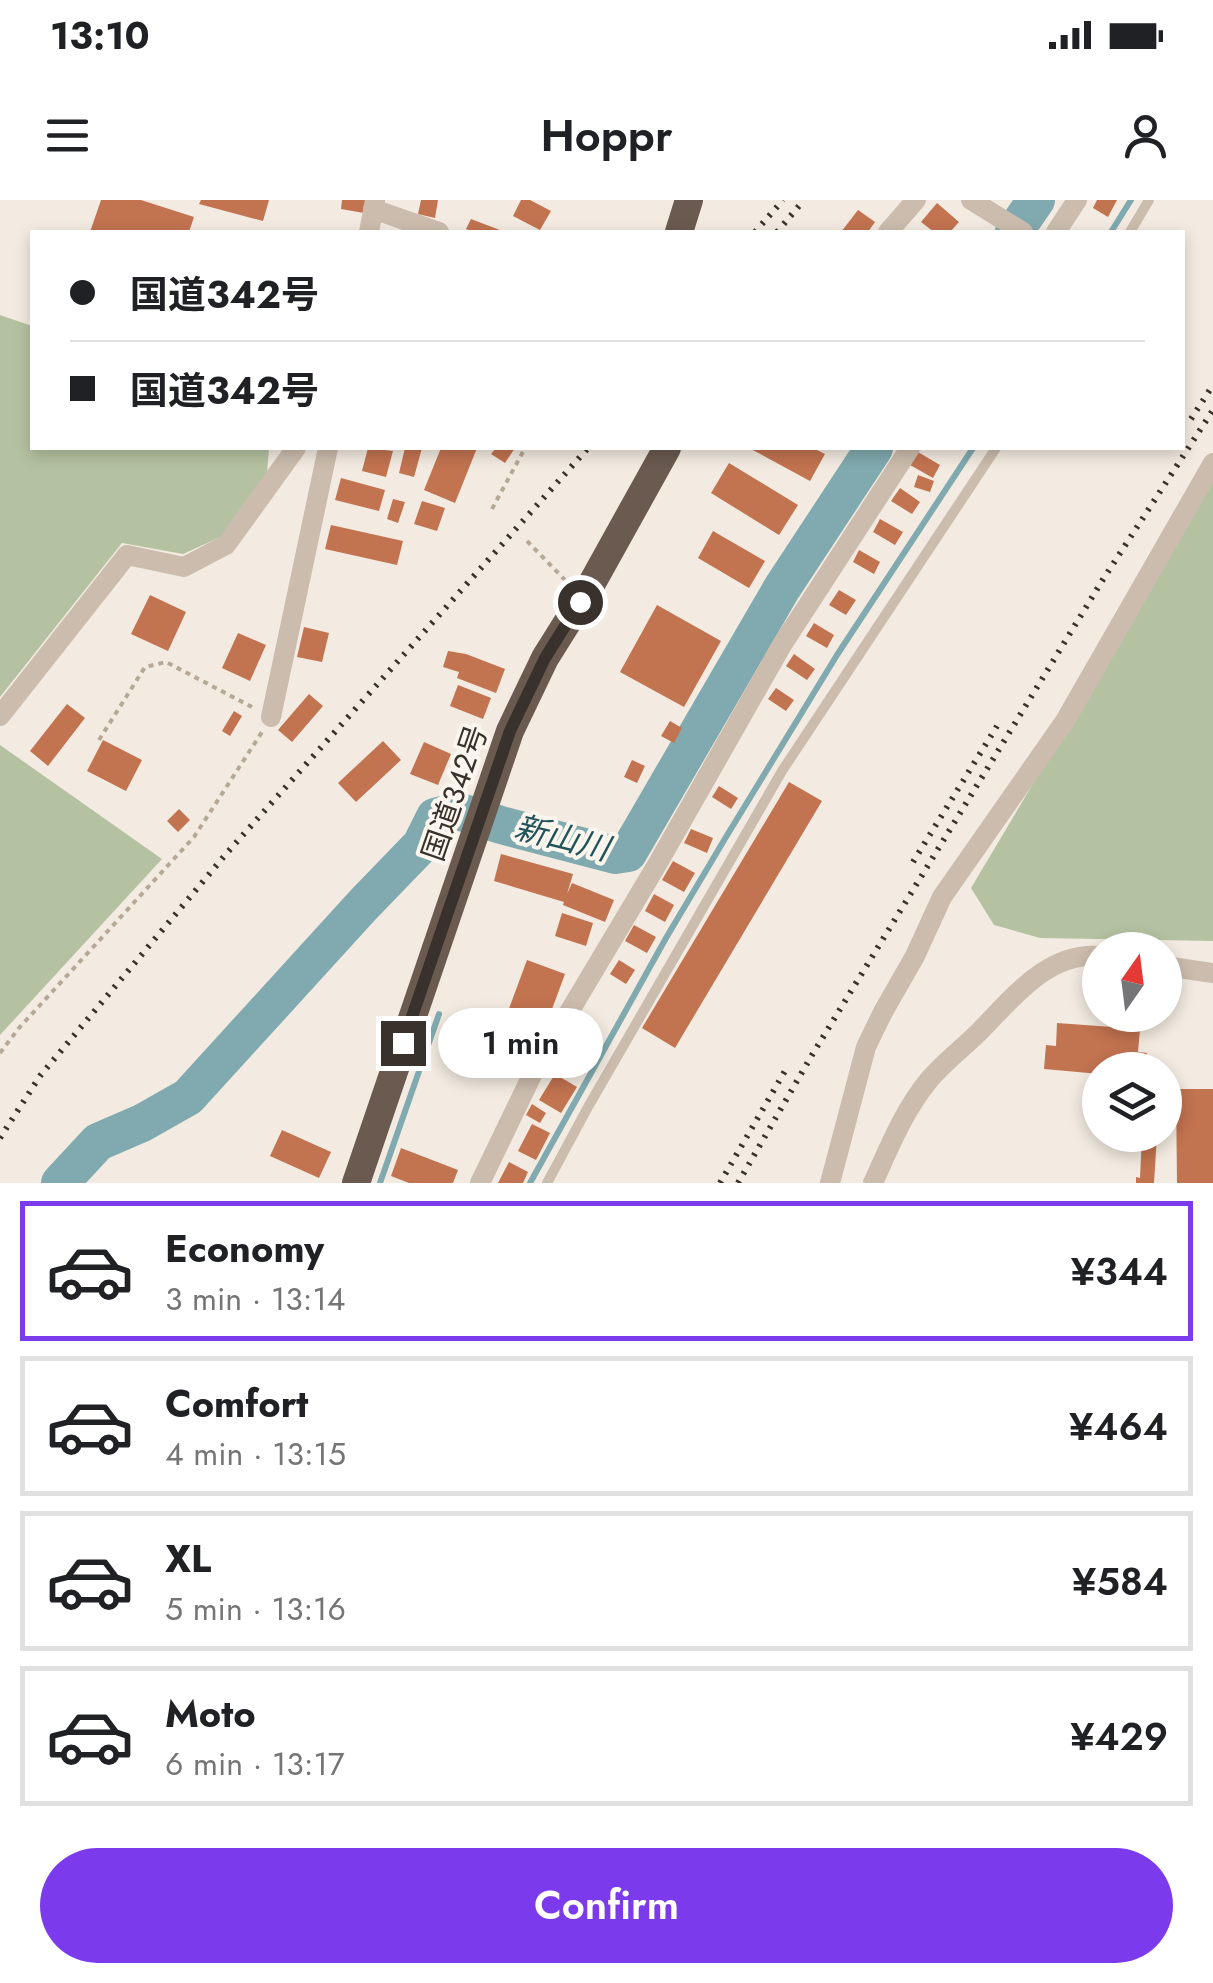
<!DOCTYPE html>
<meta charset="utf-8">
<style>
body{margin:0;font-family:Jost,"Noto Sans JP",sans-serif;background:#f2f2f2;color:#202124;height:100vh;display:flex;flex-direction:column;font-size:38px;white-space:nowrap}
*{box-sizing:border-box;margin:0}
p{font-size:32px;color:#757577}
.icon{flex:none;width:55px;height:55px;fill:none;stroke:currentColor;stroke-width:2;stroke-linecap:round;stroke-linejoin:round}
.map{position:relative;height:983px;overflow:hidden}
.panel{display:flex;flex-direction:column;background:#fff;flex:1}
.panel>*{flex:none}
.guide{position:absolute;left:30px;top:30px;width:1155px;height:220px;border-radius:0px;box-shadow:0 5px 15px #0003;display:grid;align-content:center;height:220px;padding:0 40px;background:#fff}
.needle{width:65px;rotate:14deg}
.tools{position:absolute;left:1082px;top:732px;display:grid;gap:20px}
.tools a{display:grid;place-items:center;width:100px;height:100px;border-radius:50%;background:#fff;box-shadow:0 5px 15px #0003;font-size:50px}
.end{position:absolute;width:45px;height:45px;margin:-22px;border:12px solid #39312b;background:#fff;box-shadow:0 0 0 5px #fff}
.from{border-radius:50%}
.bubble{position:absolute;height:70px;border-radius:35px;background:#fff;box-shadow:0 5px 15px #0003;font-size:32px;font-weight:600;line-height:70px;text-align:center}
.guide b{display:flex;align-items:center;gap:35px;height:95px;font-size:38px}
.guide b+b{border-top:2px solid #e0e0e0}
.guide i{width:25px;height:25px;background:#202124}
ul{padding:18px 0 0;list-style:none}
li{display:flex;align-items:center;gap:30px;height:140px;margin:0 20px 15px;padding:0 20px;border:5px solid #e0e0e0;border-radius:0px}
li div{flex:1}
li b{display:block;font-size:38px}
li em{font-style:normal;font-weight:600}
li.on{border-color:#7c3aed}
li>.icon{width:90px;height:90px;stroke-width:1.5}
.action{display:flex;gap:20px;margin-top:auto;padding:20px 40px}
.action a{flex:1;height:115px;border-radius:60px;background:#7c3aed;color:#fff;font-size:40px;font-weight:600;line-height:115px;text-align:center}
.status{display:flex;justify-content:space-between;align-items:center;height:70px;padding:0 50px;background:#fff;direction:ltr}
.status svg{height:28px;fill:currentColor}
header{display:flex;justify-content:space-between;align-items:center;height:130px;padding:0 40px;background:#fff;font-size:45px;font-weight:600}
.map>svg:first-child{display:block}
</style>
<div class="status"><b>13:10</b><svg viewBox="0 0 49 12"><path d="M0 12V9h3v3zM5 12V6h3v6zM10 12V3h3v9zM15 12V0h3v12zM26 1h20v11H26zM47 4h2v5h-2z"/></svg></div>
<header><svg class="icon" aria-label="menu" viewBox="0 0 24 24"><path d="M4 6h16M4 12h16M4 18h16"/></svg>Hoppr<svg class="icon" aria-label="person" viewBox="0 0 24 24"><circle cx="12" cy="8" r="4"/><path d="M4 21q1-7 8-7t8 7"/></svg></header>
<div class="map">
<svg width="1213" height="983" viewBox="0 0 1213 983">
<rect width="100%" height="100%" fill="#f3ebe1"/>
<g fill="#b5c2a1">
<path d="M0,115L32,126V248H269L267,273L227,334L183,354L122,343L0,497Z"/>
<path d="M1213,281V741L1040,738L994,725L971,688Z"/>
<path d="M0,545L162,659L0,835Z"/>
</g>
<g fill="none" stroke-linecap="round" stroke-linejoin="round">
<g stroke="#80aaaf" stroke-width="6">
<path d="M1111,32L1131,0"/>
<path d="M380,983L439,814"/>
<path d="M530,983L666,738L726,637L837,455L973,248"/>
</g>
<g stroke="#80aaaf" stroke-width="38">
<path d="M1014,32L1036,0"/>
<path d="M60,983L98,942L142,923L188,897L363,705L421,645L435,617L458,611L501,625L615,655L628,653L782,388L874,248"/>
</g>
</g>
<g fill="#c27350">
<path d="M101,0H141L194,17L189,32H90Z"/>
<path d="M201,0H269L263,21L199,4Z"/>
<path d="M342,0H366L364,13L341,9Z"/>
<path d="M421,0H438L435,18L418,14Z"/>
<path d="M521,0H530L551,11L540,30L513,16Z"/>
<path d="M1097,0H1117L1108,17L1093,8Z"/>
<path d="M937,3L959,22L950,32H934L921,22Z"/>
<path d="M858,10L875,22L868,32H841Z"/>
<path d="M471,19L505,32H474L466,29Z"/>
<path d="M368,248L393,251L386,277L362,271Z"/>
<path d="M405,248H422L414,277L399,273Z"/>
<path d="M441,248H477L455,303L424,290Z"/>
<path d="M496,248H515L505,263L491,254Z"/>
<path d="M749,248H813L825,254L810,281Z"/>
<path d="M918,252L940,265L933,278L910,265Z"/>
<path d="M729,263L798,305L779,335L711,293Z"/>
<path d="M918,275L934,281L930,292L914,287Z"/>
<path d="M341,278L385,290L379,311L335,300Z"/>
<path d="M900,288L920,302L912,314L891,301Z"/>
<path d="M393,299L405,302L398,323L387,319Z"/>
<path d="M422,301L445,308L437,331L414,324Z"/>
<path d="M880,319L903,332L895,345L873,332Z"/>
<path d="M331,325L403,341L397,365L325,349Z"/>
<path d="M713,331L765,361L749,388L698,358Z"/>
<path d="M859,350L880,362L874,374L853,362Z"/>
<path d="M839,390L856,400L846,415L829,405Z"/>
<path d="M150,395L186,412L168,451L131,434Z"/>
<path d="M657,405L721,441L684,507L620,472Z"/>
<path d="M814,423L834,435L827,448L806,436Z"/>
<path d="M304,427L329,433L322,462L297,457Z"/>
<path d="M238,433L266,445L250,481L222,468Z"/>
<path d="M448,451L466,454L505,469L496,493L457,478L459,472L443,467Z"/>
<path d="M794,454L815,469L807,480L786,466Z"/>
<path d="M458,485L491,498L483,519L450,506Z"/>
<path d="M776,488L794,500L786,511L768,499Z"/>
<path d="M309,494L323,506L292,542L278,530Z"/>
<path d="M67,504L85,518L48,566L30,551Z"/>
<path d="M234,511L242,516L230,536L222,531Z"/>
<path d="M670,521L682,528L674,543L661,536Z"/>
<path d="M103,540L142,560L126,591L87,571Z"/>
<path d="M383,541L401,560L356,602L338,583Z"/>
<path d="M424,542L451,554L438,585L410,574Z"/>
<path d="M632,560L645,566L637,583L624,577Z"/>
<path d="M789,582L822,601L675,848L642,828Z"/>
<path d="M719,586L738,598L731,609L712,597Z"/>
<path d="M179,609L190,620L178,632L167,621Z"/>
<path d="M691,629L713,638L707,653L684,643Z"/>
<path d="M501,654L573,674L567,694L572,683L614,700L605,722L563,705L564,702L494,681Z"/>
<path d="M673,661L695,673L684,692L662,680Z"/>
<path d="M654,694L674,705L665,722L645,711Z"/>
<path d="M562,713L593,723L586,746L555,736Z"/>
<path d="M634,725L656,737L647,753L625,741Z"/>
<path d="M527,760L565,774L545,828L507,814Z"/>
<path d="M619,760L635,770L626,784L610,774Z"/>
<path d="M1057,823L1140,829L1138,852L1147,853L1146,870H1100V874L1044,869L1046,845L1056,846Z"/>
<path d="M555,874L577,887L561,913L539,900Z"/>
<path d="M1176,889H1213V983H1177Z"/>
<path d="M532,904L546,913L540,923L526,915Z"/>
<path d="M532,924L550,933L536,960L518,951Z"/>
<path d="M282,930L331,952L319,978L270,956Z"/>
<path d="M1142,935H1157L1154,983H1136V977L1140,978Z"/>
<path d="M401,948L458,970L453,983H409L391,976Z"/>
<path d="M509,962L528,972L523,983H498Z"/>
</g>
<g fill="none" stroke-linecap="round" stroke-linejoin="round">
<g stroke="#b7a797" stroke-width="4" stroke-dasharray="5 5" stroke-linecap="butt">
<path d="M492,309L525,248"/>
<path d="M527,341L566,381"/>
<path d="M99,540L145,467L166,462L252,507"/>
<path d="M0,853L19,828L194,637L262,532"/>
</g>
<g stroke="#cbbcad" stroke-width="10">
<path d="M1130,32L1149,0"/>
<path d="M547,983L588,907L782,571L996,248"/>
</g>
<g stroke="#cbbcad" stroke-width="20">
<path d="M971,0L1023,32"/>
<path d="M373,9L439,32"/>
<path d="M369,32L375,0"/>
<path d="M888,32L916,0"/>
<path d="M1056,32L1077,0"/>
<path d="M0,516L127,355L184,367L226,345L296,248"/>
<path d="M271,517L328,248"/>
<path d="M1165,766L1213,773"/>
<path d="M480,983L534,871L658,663L782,445L910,248"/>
<path d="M830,983L866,847L883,812L915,756L942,697L1065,521L1213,263"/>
<path d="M873,983C889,948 904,910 929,880C943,863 963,848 979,832C1012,799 1048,751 1100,756"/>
</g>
<g stroke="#6a5a50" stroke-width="28">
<path d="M679,32L689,0"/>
<path d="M356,983L510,531L545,458L592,383L667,248"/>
</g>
<g stroke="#39312b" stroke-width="6" stroke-dasharray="2.5 8" stroke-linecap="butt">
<path d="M755,32L783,0"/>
<path d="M777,32L804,0"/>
<path d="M1191,219L1213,185"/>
<path d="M913,662L997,526"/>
<path d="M0,938L40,876L226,654L588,248"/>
<path d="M720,983L785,871"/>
<path d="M738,983L812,855L1102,381L1213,210"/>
</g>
</g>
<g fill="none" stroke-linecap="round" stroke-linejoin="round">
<path stroke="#39312b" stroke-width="12" d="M403,843L510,531L545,458L580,402"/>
</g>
<g text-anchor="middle" stroke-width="8" stroke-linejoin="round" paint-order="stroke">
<g font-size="30" fill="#39312b" stroke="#faf5ed">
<text transform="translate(455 593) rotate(-71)" y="10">国道342号</text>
</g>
<g font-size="32" font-style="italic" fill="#22535a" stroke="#faf5ed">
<text transform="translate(562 638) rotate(14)" y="11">新山川</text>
</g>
</g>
</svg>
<div class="tools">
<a><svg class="needle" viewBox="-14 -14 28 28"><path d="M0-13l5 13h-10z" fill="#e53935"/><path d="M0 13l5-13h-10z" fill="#757577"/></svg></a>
<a><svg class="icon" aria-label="layers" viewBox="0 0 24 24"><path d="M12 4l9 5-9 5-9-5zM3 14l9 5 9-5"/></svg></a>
</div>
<i class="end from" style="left:580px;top:402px"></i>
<i class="end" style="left:403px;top:843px"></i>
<div class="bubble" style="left:438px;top:808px;width:165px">1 min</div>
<div class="guide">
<b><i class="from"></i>国道342号</b>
<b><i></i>国道342号</b>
</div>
</div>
<section class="panel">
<ul>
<li class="on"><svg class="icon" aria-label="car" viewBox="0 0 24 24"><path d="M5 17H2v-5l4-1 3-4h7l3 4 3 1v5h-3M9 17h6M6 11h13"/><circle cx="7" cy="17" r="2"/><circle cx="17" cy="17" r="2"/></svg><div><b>Economy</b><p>3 min · 13:14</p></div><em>¥344</em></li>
<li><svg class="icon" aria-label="car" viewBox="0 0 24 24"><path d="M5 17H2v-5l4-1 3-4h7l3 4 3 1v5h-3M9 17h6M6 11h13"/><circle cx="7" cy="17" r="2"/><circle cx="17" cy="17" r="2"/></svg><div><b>Comfort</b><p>4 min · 13:15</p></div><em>¥464</em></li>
<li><svg class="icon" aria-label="car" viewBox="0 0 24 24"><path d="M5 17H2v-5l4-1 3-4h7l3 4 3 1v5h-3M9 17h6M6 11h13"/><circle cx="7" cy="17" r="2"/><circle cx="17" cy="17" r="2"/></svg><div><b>XL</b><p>5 min · 13:16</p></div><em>¥584</em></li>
<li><svg class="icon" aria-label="car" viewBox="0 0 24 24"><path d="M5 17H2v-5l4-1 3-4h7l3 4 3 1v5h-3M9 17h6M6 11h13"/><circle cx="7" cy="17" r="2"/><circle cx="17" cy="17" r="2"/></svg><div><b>Moto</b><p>6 min · 13:17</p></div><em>¥429</em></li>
</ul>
<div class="action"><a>Confirm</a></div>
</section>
